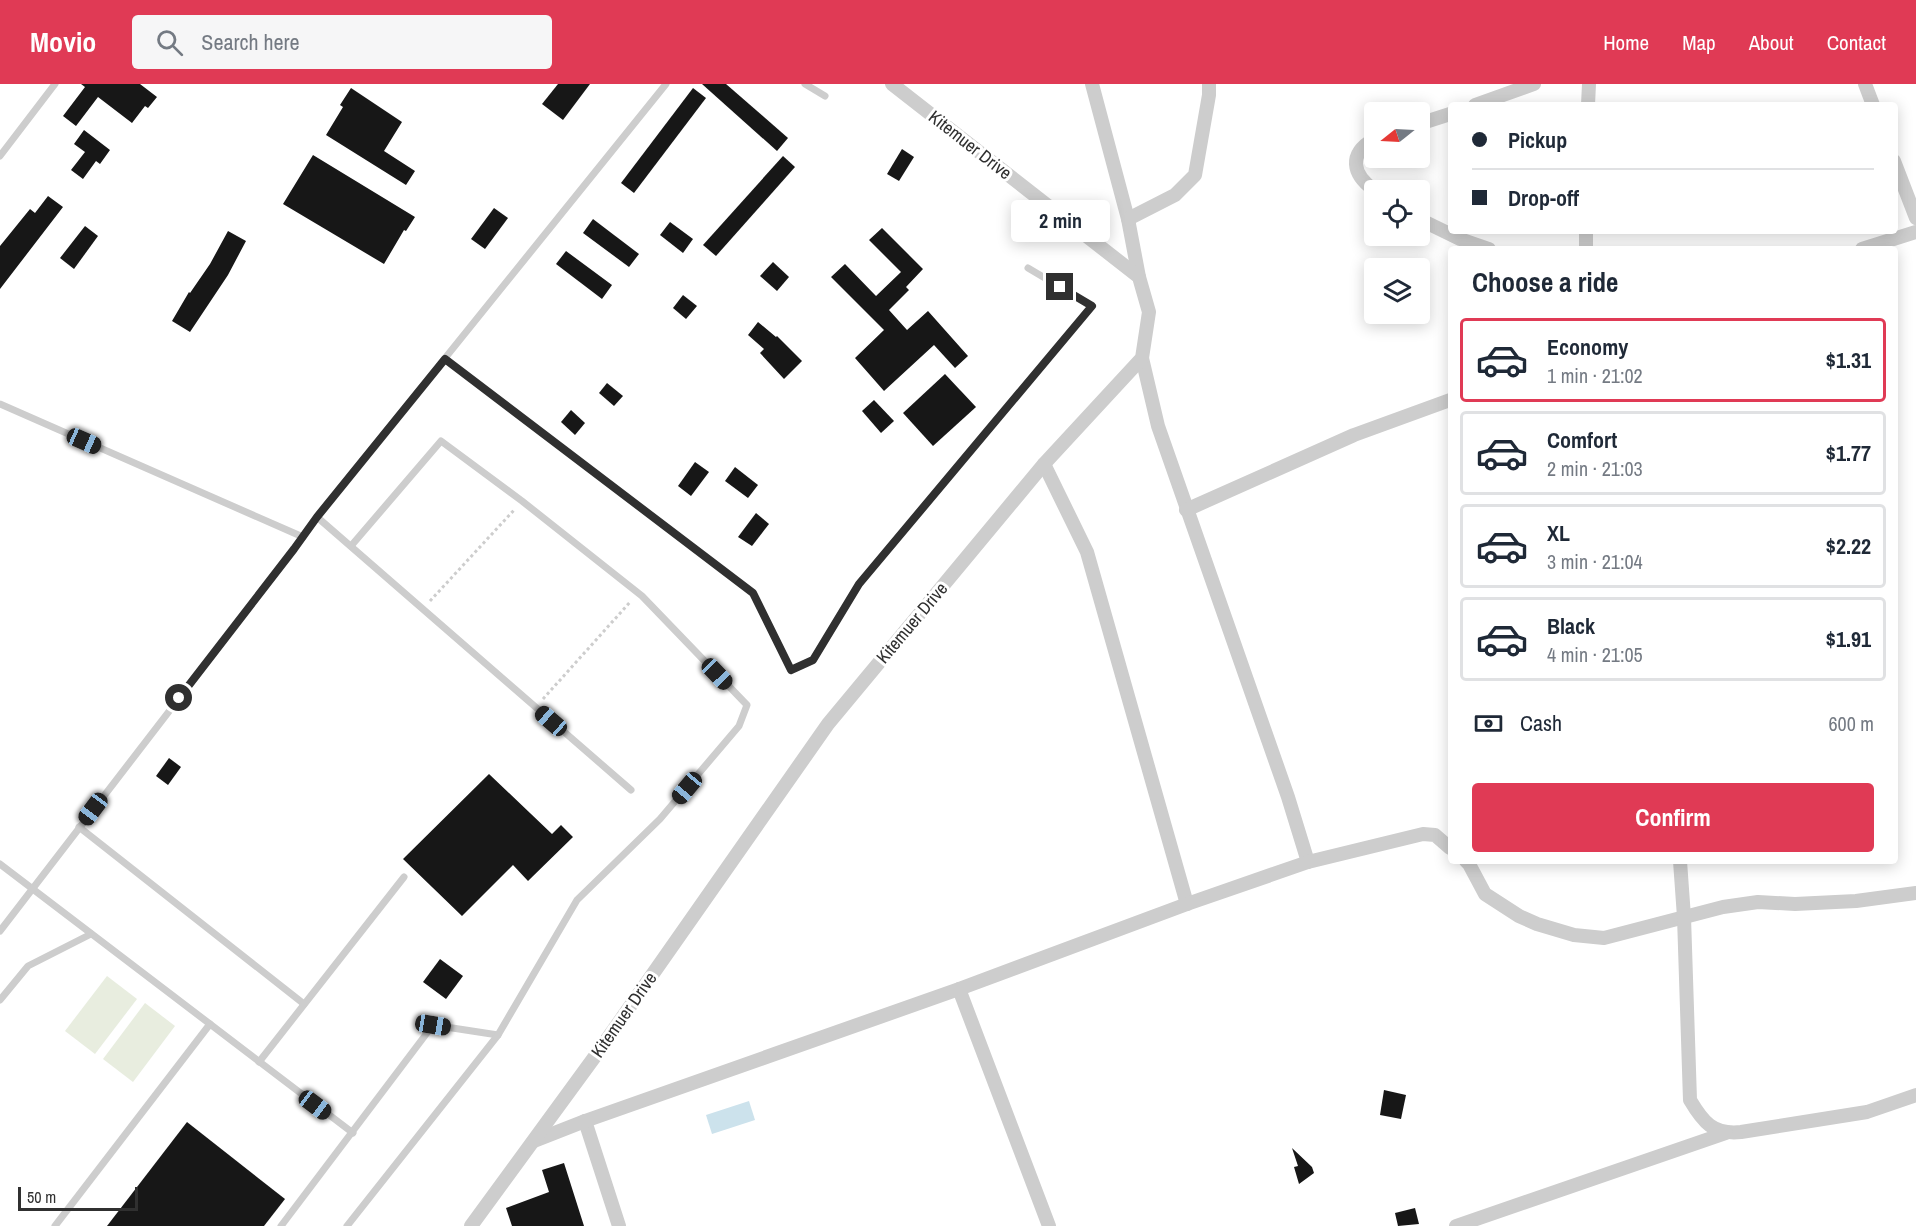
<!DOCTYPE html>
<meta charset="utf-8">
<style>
body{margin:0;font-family:"Archivo Narrow",sans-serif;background:#f6f6f7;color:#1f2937;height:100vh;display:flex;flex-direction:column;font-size:22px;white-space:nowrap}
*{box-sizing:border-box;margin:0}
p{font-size:20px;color:#747a83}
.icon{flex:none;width:33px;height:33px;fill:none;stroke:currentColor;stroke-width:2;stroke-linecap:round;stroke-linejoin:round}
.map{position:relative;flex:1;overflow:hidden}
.drawer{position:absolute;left:1448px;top:162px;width:450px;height:618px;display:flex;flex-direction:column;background:#fff;border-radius:6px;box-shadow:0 3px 15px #0003}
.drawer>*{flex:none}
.banner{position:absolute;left:1448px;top:18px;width:450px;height:132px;border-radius:6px;box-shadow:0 3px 15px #0003;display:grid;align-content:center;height:132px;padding:0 24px;background:#fff}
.needle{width:39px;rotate:252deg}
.fabs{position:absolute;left:1364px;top:18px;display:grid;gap:12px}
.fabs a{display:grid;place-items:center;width:66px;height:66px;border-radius:6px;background:#fff;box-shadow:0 3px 15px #0003;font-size:30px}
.scale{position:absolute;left:18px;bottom:15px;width:120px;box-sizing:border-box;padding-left:6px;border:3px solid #303030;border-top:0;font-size:16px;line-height:21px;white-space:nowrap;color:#303030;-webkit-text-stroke:4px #fff;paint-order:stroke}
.end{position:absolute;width:27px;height:27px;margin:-14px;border:8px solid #303030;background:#fff;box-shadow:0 0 0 3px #fff}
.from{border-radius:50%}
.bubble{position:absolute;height:42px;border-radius:6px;background:#fff;box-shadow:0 3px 15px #0003;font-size:20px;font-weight:700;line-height:42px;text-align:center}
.car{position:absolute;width:18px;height:36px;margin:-18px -9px;border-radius:8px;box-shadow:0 0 4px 2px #0007;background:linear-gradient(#222 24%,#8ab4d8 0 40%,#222 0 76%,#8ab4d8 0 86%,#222 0)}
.banner b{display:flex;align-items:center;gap:21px;height:57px;font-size:22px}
.banner b+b{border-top:2px solid #e0e1e3}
.banner i{width:15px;height:15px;background:#1f2937}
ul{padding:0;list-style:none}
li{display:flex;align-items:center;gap:18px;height:84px;margin:0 12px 9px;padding:0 12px;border:3px solid #e0e1e3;border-radius:6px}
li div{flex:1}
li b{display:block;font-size:22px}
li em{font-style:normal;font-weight:700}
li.active{border-color:#e03a55}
li>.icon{width:54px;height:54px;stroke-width:1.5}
h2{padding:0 24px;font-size:27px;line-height:72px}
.pay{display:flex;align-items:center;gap:15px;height:66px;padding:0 24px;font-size:22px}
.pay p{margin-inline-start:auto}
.button{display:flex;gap:12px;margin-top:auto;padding:12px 24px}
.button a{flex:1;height:69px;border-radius:6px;background:#e03a55;color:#fff;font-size:24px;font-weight:700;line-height:69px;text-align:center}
header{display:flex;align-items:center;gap:36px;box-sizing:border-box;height:84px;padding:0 30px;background:#e03a55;color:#fff}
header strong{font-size:28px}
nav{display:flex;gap:33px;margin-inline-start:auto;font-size:21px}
.search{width:420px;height:54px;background:#f6f6f7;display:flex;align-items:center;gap:15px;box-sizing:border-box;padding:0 21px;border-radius:6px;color:#747a83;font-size:22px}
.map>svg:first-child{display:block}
</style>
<header>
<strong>Movio</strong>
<div class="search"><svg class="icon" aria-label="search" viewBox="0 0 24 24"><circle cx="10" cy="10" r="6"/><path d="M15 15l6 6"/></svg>Search here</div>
<nav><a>Home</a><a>Map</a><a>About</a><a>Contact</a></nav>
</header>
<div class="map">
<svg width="1916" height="1142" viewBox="0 0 1916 1142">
<rect width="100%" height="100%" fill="#fff"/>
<g fill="#e8eddf">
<path d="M107,892L137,915L95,970L65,947Z"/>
<path d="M145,919L175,942L133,998L103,975Z"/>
</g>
<path fill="#cce2ec" d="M749,1017L755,1036L712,1050L706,1031Z"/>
<g fill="#171717">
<path d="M81,0H140L157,13L148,24L145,22L132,39L98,13L76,42L63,32L85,3Z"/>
<path d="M558,0H590L563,36L542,20Z"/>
<path d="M702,0H726L788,54L777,67Z"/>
<path d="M351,4L402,38L384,67L415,87L406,101L326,51L343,23L340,21Z"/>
<path d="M693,4L706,14L634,109L621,99Z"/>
<path d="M84,46L110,66L100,80L96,77L83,95L71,86L85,68L74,60Z"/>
<path d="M902,65L914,73L899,97L887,90Z"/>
<path d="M313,71L415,133L406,147L404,146L384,180L283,120Z"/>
<path d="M783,72L795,83L716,172L703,161Z"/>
<path d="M48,112L63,123L0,205V162L30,125L35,129Z"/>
<path d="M494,124L508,134L485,165L471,155Z"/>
<path d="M593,135L639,170L629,183L583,149Z"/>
<path d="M670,138L693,155L683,169L660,151Z"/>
<path d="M85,142L98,152L74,185L60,174Z"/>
<path d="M882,144L923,185L906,203L909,206L889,226L907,246L928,227L968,272L955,284L934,261L884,307L855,274L884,246L831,193L845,180L876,212L901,188L869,156Z"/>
<path d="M228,147L246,157L228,191L190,248L172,237L189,208L190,209L210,180Z"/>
<path d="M566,167L612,201L602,215L556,180Z"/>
<path d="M773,178L789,193L777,207L760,192Z"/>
<path d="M683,211L697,222L686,235L673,224Z"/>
<path d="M758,238L776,253L777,252L802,277L784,295L760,269L764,265L748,251Z"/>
<path d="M945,290L976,323L933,362L903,329Z"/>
<path d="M607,299L623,312L614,322L599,309Z"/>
<path d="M874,316L894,337L881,349L862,327Z"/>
<path d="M571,326L585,339L575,351L561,338Z"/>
<path d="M695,378L709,388L691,412L678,402Z"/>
<path d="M735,383L758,401L748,414L725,397Z"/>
<path d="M756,429L769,440L752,462L738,453Z"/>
<path d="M169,674L181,683L168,701L156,692Z"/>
<path d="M489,690L552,750L561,741L573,753L528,797L513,781L462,832L403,775Z"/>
<path d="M440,875L463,892L446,915L423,898Z"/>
<path d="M1384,1006L1406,1011L1401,1035L1380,1031Z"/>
<path d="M187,1038L285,1115L264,1142H107Z"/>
<path d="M1292,1064L1312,1083L1314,1089L1299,1100L1294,1083L1298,1082Z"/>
<path d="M564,1079L584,1142H512L506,1124L549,1108L542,1086Z"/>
<path d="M1415,1124L1419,1140L1398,1142L1395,1129Z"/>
</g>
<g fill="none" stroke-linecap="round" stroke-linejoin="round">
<g stroke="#cdcdcd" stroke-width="3" stroke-dasharray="3 3" stroke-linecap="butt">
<path d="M430,517L515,425"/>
<path d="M543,615L631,517"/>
</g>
<g stroke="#cdcdcd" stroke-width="7">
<path d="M805,0L825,12"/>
<path d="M0,72L55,0"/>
<path d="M445,275L753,509L791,586L813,576L859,500L1092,222L1028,184"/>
<path d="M0,320L303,453"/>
<path d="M317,433L631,706"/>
<path d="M79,743L304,920"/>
<path d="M0,780L353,1049"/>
<path d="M0,847L294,465L317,433L666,0"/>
<path d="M0,916L28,882L91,850"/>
<path d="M259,978L404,793"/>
<path d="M55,1142L210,940"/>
<path d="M281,1142L433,941L498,951"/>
<path d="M347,1142L498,951L577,816L660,735L739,642L747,621L642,512L522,417L441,357L351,462"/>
</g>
<g stroke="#cdcdcd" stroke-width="14">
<path d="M1092,0L1128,135L1139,193"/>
<path d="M1865,0L1873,21"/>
<path d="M1475,21L1534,0"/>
<path d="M1588,21L1589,0"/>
<path d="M1419,40L1450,30"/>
<path d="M1374,55C1348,70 1352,90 1374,106"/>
<path d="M1894,77L1916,134"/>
<path d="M1128,135L1175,111L1195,91L1209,11V0"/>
<path d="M1419,135L1460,155L1489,165"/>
<path d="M1586,147V165"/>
<path d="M1862,165L1916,148"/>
<path d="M1142,274L1158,342L1288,713L1308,778"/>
<path d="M1044,380L1087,468L1187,820"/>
<path d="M1186,426L1354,351L1450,316"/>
<path d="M1466,777L1469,780L1485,810L1519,832L1537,840L1574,851L1604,854L1723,823L1758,818L1795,820L1856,817L1916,809"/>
<path d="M1680,777L1684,833L1690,1016C1703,1038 1713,1051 1741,1048L1867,1028L1916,1011"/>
<path d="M959,905L1049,1142"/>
<path d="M585,1037L619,1142"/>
<path d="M534,1057L585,1037L959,905L1187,820L1308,778L1423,750L1435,751L1450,764"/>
<path d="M471,1142L596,971L828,640L1044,380L1142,274L1149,228L1139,193L892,0"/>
<path d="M1456,1142L1726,1049"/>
</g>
</g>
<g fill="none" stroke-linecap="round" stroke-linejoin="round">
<path stroke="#303030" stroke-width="8" d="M179,614L294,465L317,433L445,275L753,509L791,586L813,576L859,500L1092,222L1060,203"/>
</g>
<g text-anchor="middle" stroke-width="6" stroke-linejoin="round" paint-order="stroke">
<g font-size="18" fill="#303030" stroke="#fff">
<text transform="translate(970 61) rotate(38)" y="6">Kitemuer Drive</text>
<text transform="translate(912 539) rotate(-50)" y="6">Kitemuer Drive</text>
<text transform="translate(624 931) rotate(-55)" y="6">Kitemuer Drive</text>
</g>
</g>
</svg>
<div class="fabs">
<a><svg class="needle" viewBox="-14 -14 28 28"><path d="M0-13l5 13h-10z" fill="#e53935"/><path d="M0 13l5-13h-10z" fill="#747a83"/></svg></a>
<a><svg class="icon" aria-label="locate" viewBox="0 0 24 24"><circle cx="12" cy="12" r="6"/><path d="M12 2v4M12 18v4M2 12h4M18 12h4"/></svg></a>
<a><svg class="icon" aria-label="layers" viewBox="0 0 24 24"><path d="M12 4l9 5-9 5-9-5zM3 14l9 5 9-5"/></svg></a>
</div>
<div class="scale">50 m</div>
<i class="end from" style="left:179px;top:614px"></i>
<i class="end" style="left:1060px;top:203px"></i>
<div class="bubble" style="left:1011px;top:116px;width:99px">2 min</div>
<i class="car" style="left:84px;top:357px;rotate:114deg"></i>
<i class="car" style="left:717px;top:590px;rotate:136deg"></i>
<i class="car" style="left:551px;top:637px;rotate:311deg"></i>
<i class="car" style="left:687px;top:704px;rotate:220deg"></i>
<i class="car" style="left:93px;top:725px;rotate:217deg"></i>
<i class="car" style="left:433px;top:941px;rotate:99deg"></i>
<i class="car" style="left:315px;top:1021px;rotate:127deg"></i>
<div class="banner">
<b><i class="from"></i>Pickup</b>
<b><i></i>Drop-off</b>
</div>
<section class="drawer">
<h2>Choose a ride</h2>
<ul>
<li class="active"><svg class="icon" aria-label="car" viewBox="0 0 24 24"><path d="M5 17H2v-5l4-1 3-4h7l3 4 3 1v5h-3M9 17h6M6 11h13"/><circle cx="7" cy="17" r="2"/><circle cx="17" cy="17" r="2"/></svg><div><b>Economy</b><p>1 min · 21:02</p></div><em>$1.31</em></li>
<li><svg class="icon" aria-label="car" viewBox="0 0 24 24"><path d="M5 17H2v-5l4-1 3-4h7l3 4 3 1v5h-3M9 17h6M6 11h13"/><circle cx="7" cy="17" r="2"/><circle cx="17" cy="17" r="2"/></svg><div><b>Comfort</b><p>2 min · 21:03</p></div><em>$1.77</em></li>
<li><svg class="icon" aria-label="car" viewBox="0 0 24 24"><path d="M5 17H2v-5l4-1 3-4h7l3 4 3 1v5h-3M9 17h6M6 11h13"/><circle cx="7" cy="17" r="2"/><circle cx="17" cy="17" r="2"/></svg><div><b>XL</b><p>3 min · 21:04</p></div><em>$2.22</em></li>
<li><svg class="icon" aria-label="car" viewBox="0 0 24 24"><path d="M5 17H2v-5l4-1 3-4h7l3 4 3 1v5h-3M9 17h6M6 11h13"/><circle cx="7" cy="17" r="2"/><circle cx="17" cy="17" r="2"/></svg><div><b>Black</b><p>4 min · 21:05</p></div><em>$1.91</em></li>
</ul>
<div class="pay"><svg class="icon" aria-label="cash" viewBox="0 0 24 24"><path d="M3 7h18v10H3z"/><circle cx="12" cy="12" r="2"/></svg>Cash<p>600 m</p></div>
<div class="button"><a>Confirm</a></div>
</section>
</div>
